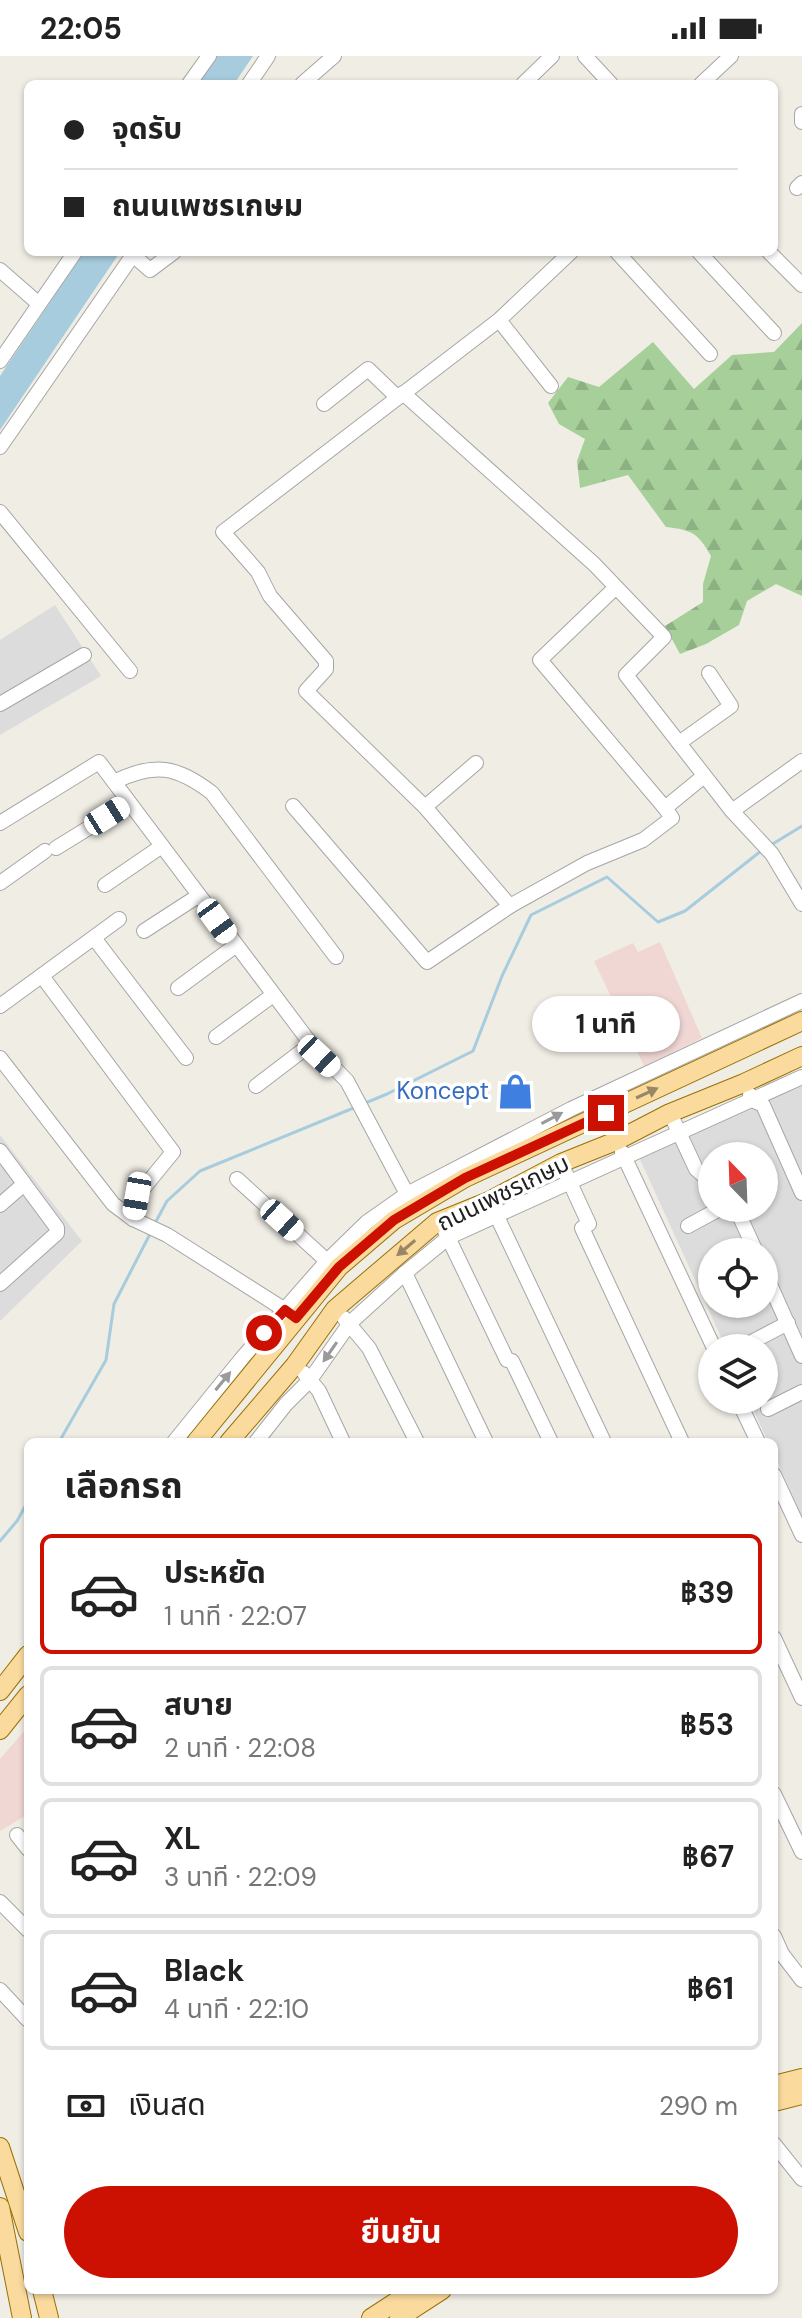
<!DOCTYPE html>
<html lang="th">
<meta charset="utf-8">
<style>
body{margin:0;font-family:"DM Sans","Noto Sans Thai",sans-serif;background:#f6f6f6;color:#222;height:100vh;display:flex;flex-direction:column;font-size:30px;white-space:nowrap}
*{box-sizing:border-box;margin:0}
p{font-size:26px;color:#767676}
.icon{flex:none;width:44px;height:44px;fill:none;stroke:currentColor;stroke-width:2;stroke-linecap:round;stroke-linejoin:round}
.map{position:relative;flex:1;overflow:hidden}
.panel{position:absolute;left:24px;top:1382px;width:754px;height:856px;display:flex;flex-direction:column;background:#fff;border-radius:12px;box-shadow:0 2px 6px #0004}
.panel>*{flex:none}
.top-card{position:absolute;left:24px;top:24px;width:754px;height:176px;border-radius:12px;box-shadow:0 2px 6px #0004;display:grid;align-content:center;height:176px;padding:0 40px;background:#fff}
.needle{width:52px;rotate:337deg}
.controls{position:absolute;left:698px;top:1086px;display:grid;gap:16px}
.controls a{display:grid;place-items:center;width:80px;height:80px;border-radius:50%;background:#fff;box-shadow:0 2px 6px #0004;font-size:40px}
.end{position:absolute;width:36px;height:36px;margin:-18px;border:10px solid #cc1002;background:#fff;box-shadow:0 0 0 4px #fff}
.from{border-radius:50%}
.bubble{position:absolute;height:56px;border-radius:28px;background:#fff;box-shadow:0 2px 6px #0004;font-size:26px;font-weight:700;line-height:56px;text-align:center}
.car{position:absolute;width:24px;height:48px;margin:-24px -12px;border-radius:10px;box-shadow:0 0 6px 2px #0007;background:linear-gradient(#fff 24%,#345 0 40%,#fff 0 76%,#345 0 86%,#fff 0)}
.top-card b{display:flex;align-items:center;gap:28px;height:76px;font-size:30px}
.top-card b+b{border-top:2px solid #e0e0e0}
.top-card i{width:20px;height:20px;background:#222}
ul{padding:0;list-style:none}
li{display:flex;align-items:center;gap:24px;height:120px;margin:0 16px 12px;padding:0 24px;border:4px solid #e0e0e0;border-radius:12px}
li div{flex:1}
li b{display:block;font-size:30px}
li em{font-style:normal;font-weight:700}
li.on{border-color:#cc1002}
li>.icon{width:72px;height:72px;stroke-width:1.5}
h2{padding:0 40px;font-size:36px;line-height:96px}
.pay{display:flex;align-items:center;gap:20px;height:88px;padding:0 40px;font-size:30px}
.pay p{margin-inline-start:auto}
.button{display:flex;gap:16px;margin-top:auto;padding:16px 40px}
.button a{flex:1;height:92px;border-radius:48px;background:#cc1002;color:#fff;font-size:32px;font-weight:700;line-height:92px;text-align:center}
.status{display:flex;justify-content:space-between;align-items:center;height:56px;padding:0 40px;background:#fff;direction:ltr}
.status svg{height:22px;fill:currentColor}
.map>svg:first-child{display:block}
</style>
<div class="status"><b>22:05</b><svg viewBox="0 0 49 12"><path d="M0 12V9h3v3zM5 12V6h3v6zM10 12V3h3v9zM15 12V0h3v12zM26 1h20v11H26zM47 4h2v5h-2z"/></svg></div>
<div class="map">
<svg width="802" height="2262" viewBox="0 0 802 2262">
<defs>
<pattern id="forest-firs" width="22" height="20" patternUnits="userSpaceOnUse" patternTransform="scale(2)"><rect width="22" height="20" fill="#a6cf9a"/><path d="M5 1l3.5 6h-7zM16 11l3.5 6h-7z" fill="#8eb184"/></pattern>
</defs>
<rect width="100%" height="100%" fill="#f0ede5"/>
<g fill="#dddcdc" fill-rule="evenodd">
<path d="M55,549L101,620L0,679V584Z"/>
<path d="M802,1020V1460L774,1398V1386H768L749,1344H764V1292H726L639,1101ZM712,1100H764V1152H712ZM712,1196H764V1248H712Z"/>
<path d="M0,1079L82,1185L0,1265Z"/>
</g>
<g fill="#f0d7d4">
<path d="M660,886L702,982L644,1010L594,905L633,887L638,896Z"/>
<path d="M26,1673L28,1758L0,1775V1703Z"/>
</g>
<path fill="url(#forest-firs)" d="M802,267V540L776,528L747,545L739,569L706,588L680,598L665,570L703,546V528L711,500C698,477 692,474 666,471L628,419L580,432L577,405L585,383L559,368L548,347L568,321L599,331L653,286L694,333L732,299L774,296Z"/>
<g fill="#a6ccdd">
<path d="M217,0H253L234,28H198Z"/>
<path d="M84,196H120L0,374V320Z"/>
</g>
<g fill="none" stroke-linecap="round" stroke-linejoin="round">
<g stroke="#a6ccdd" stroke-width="3">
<path d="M771,789L802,770"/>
<path d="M363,1048L387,1038L473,995L502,920L531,859L607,821L658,866L685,855L761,795"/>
<path d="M154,1169L167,1145L200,1115L356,1051"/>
<path d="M59,1386L106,1304L114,1248L151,1176"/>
<path d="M0,1485L17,1465L28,1445"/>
</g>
<defs>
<g id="minor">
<path d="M585,0L611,28"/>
<path d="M189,28L209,0"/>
<path d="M249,28L268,0"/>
<path d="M302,28L334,0"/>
<path d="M523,28L552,0"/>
<path d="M701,28L731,0"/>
<path d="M802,58V66"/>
<path d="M797,132L802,127"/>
<path d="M617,196L710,298"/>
<path d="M699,196L774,277"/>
<path d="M769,196L802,229"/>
<path d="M133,199L150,214L174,196"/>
<path d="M0,214L39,248"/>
<path d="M499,264L551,330"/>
<path d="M0,305L75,196"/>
<path d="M403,337L594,508L664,581L626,619L732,755L772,798L802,848"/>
<path d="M324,348L368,313L397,341"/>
<path d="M0,391L135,196"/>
<path d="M0,456L130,615"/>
<path d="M615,532L540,604L665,752"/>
<path d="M0,648L84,599"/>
<path d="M679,687L731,650L709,617"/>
<path d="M114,726C154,706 177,710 212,737L336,901"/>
<path d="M293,750L427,906L510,850L587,807L643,784L672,762L665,752L704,720"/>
<path d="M425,751L476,707"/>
<path d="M732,755L802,705"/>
<path d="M0,767L99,706L311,988L347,1025L407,1138"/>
<path d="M56,792L129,747"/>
<path d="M0,827L45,795"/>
<path d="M105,829L162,790"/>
<path d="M510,850L425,751L306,635L326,613V605L270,540L258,516L223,476L499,264L571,196"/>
<path d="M144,875L198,840"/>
<path d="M94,882L186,1002"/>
<path d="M42,920L173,1096L137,1140L133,1163"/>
<path d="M178,932L235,890"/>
<path d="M0,950L119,863"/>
<path d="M216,981L273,939"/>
<path d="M0,1002L113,1148L133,1163L167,1179L293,1259"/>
<path d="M256,1030L311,988"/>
<path d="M750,1039L752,1044L763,1049L802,1137"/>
<path d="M670,1057L696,1113L712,1127"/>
<path d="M0,1095L57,1172V1177L0,1228"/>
<path d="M622,1096L714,1292"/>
<path d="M566,1118L589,1168L582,1172L682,1386"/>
<path d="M237,1123L327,1205"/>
<path d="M0,1149L24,1128"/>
<path d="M493,1152L604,1386"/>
<path d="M736,1152L756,1196"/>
<path d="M688,1170L721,1152"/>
<path d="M445,1175L507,1304L512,1305L551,1386"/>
<path d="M764,1215L802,1300"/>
<path d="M405,1217L486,1386"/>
<path d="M344,1262L369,1292L417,1386"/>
<path d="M744,1290L788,1267"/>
<path d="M304,1317L319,1335L343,1386"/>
<path d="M738,1344L758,1386"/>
<path d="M768,1353L802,1336"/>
<path d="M174,1386L243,1301L327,1205L367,1166L407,1138L571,1053L802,945"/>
<path d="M256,1386L286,1348L310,1324L350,1267L405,1217L449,1181L802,1021"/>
<path d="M774,1419L802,1479"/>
<path d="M774,1582L802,1642"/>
<path d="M774,1738L802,1796"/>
<path d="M17,1779L28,1793"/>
<path d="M0,1846L28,1874"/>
<path d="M774,1880L782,1898L802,1924"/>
<path d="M0,1934L28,1964"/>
<path d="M774,2088L802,2123"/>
</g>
<g id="major">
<path d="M196,1386L339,1211L394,1164L465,1122L802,965"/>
<path d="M229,1386L295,1309L335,1253L437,1166L489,1145L561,1107L616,1085L670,1057L744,1027L802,1000"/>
<path d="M0,1635L28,1599"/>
<path d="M0,1674L28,1639"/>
<path d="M774,2029L802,2022"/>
<path d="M774,2046L802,2039"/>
<path d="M0,2091L28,2176"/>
<path d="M0,2151L22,2262"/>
<path d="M42,2234L49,2262"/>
<path d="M371,2262L414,2234"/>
<path d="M399,2262L442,2234"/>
</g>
</defs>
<use href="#minor" stroke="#a6a6a6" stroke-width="16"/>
<use href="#major" stroke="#987101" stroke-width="20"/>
<use href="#minor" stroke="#fff" stroke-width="14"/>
<use href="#major" stroke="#fbda9e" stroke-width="18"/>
</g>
<defs><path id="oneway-solid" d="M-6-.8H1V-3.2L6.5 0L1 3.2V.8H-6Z" transform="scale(2)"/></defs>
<g fill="#988665">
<use href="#oneway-solid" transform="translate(647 1037) rotate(-25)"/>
<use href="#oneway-solid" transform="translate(406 1192) rotate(140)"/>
</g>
<g fill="#9a9a9a">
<use href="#oneway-solid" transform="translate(552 1062) rotate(-28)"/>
<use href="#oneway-solid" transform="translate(330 1296) rotate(125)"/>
<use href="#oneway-solid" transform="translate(223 1325) rotate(-51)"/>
</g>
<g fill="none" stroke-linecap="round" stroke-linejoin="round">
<path stroke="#cc1002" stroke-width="10" d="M264,1277L285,1254L296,1262L339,1211L394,1164L465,1122L606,1057"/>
</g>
<defs>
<symbol id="shop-bare" viewBox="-9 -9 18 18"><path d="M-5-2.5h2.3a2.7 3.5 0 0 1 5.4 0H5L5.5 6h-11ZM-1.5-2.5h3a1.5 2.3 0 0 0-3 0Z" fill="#3f7fe0" stroke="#fff" stroke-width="2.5" paint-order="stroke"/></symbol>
</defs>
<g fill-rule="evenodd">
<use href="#shop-bare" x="490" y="1010" width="51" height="51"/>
</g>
<g text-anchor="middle" stroke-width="7" stroke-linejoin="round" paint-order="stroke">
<g font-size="24" fill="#366cbe" stroke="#fff" text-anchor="end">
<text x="489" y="1043">Koncept</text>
</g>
<g font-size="24" fill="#1f1f1f" stroke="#fff">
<text transform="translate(503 1137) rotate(-26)" y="8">ถนนเพชรเกษม</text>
</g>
</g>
</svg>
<div class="controls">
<a><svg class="needle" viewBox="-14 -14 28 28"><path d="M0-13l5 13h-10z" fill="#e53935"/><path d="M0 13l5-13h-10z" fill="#767676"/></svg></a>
<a><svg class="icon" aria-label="locate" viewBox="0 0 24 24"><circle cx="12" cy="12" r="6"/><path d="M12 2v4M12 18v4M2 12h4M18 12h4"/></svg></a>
<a><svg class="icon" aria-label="layers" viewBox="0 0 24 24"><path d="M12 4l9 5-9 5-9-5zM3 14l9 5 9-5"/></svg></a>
</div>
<i class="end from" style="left:264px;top:1277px"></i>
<i class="end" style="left:606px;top:1057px"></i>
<div class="bubble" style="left:532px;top:940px;width:148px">1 นาที</div>
<i class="car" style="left:107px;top:760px;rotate:58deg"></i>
<i class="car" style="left:217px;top:865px;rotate:144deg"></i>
<i class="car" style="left:319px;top:1000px;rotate:133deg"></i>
<i class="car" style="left:137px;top:1140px;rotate:190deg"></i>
<i class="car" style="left:282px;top:1164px;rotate:132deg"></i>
<div class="top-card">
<b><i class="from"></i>จุดรับ</b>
<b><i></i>ถนนเพชรเกษม</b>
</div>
<section class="panel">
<h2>เลือกรถ</h2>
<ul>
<li class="on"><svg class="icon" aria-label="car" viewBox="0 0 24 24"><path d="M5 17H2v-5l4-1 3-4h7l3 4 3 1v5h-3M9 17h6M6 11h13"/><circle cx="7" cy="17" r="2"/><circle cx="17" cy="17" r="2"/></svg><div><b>ประหยัด</b><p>1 นาที · 22:07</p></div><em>฿39</em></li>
<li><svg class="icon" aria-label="car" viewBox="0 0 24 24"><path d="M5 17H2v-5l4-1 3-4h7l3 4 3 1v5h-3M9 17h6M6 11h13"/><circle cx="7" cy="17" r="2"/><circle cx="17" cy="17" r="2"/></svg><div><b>สบาย</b><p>2 นาที · 22:08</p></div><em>฿53</em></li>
<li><svg class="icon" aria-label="car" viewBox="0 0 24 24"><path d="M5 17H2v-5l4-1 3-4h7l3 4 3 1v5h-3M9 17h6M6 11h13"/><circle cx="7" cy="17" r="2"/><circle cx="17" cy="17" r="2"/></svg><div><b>XL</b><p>3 นาที · 22:09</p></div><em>฿67</em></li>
<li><svg class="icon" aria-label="car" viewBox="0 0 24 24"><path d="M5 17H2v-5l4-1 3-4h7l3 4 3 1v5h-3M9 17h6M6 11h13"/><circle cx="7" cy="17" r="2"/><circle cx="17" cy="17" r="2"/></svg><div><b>Black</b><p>4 นาที · 22:10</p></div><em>฿61</em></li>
</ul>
<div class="pay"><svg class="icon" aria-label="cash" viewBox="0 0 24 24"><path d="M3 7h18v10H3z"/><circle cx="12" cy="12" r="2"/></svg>เงินสด<p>290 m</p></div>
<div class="button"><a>ยืนยัน</a></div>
</section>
</div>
